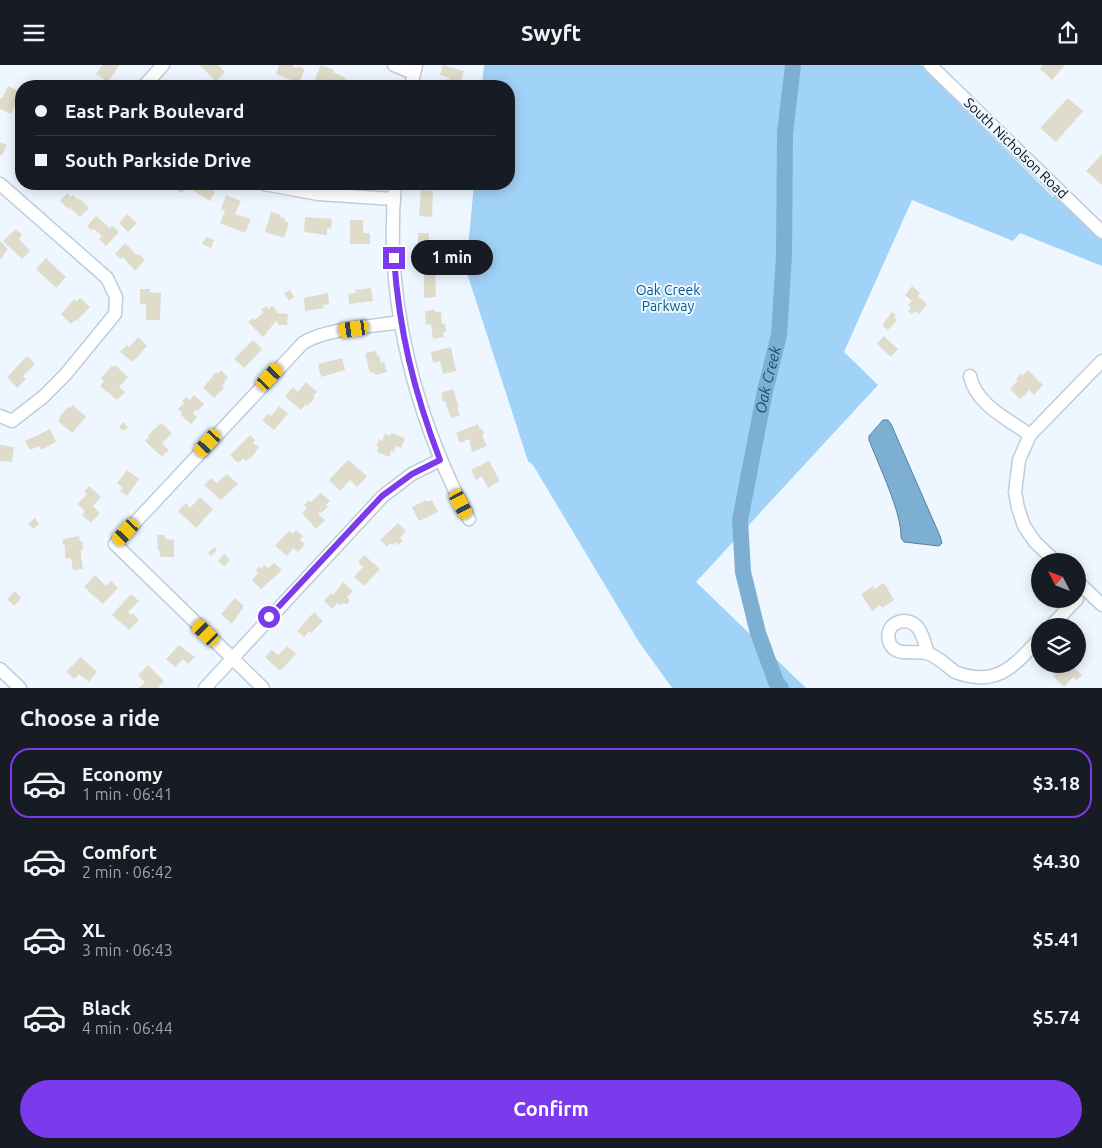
<!DOCTYPE html>
<meta charset="utf-8">
<style>
body{margin:0;font-family:Ubuntu,sans-serif;background:#20242c;color:#f1f3f6;height:100vh;display:flex;flex-direction:column;font-size:19px;white-space:nowrap}
*{box-sizing:border-box;margin:0}
p{font-size:16px;color:#9ea1a6}
.icon{flex:none;width:28px;height:28px;fill:none;stroke:currentColor;stroke-width:2;stroke-linecap:round;stroke-linejoin:round}
.map{position:relative;height:623px;overflow:hidden}
.drawer{display:flex;flex-direction:column;background:#171b24;flex:1}
.drawer>*{flex:none}
.banner{position:absolute;left:15px;top:15px;width:500px;height:110px;border-radius:20px;box-shadow:0 2px 12px #0003;display:grid;align-content:center;height:110px;padding:0 20px;background:#171b24}
.needle{width:32px;rotate:312deg}
.controls{position:absolute;left:1031px;top:488px;display:grid;gap:10px}
.controls a{display:grid;place-items:center;width:55px;height:55px;border-radius:50%;background:#171b24;box-shadow:0 2px 12px #0003;font-size:25px}
.end{position:absolute;width:22px;height:22px;margin:-11px;border:6px solid #7c3aed;background:#fff;box-shadow:0 0 0 2px #fff}
.from{border-radius:50%}
.bubble{position:absolute;height:35px;border-radius:18px;background:#171b24;box-shadow:0 2px 12px #0003;font-size:16px;font-weight:700;line-height:35px;text-align:center}
.car{position:absolute;width:15px;height:30px;margin:-15px -8px;border-radius:6px;box-shadow:0 0 4px 1px #0007;background:linear-gradient(#f5c518 24%,#345 0 40%,#f5c518 0 76%,#345 0 86%,#f5c518 0)}
.banner b{display:flex;align-items:center;gap:18px;height:48px;font-size:19px}
.banner b+b{border-top:1px solid #363941}
.banner i{width:12px;height:12px;background:#f1f3f6}
ul{padding:0;list-style:none}
li{display:flex;align-items:center;gap:15px;height:70px;margin:0 10px 8px;padding:0 10px;border:2px solid transparent;border-radius:20px}
li div{flex:1}
li b{display:block;font-size:19px}
li em{font-style:normal;font-weight:700}
li.selected{border-color:#7c3aed}
li>.icon{width:45px;height:45px;stroke-width:1.5}
h2{padding:0 20px;font-size:22px;line-height:60px}
.cta{display:flex;gap:10px;margin-top:auto;padding:10px 20px}
.cta a{flex:1;height:58px;border-radius:30px;background:#7c3aed;color:#fff;font-size:20px;font-weight:700;line-height:58px;text-align:center}
header{display:flex;justify-content:space-between;align-items:center;height:65px;padding:0 20px;background:#171b24;font-size:22px;font-weight:700}
.map>svg:first-child{display:block}
</style>
<header><svg class="icon" aria-label="menu" viewBox="0 0 24 24"><path d="M4 6h16M4 12h16M4 18h16"/></svg>Swyft<svg class="icon" aria-label="share" viewBox="0 0 24 24"><path d="M12 15V3M7 8l5-5 5 5M5 13v7h14v-7"/></svg></header>
<div class="map">
<svg width="1102" height="623" viewBox="0 0 1102 623">
<rect width="100%" height="100%" fill="#eef7ff"/>
<path fill="#a1d2f7" d="M484,0H921L1053,132L1060,125L1102,166V201L1020,168L1013,176L912,135L844,287L878,320L696,517L806,623H672L639,577L533,400L528,396L466,205L474,119H509V21H482Z"/>
<path fill="#7dafd3" stroke="#5a7e99" d="M883,355H888L891,359L940,471L942,478L939,481L904,477L901,473C902,448 879,401 869,375V371Z"/>
<g fill="none" stroke-linecap="round" stroke-linejoin="round">
<path stroke="#7dafd3" stroke-width="16" id="s1" d="M781,623L776,617L758,568L743,507L740,455L765,326L779,270L784,190L785,68L793,0"/>
</g>
<g fill="#e0dccb">
<path d="M102,0H119L108,17L96,9Z"/>
<path d="M199,0H218L225,7L216,16Z"/>
<path d="M279,0H293V2L297,3L298,1L305,4L299,18L276,9Z"/>
<path d="M321,0L334,5L333,7L346,13L342,21H333L315,14Z"/>
<path d="M443,0L464,6L460,18H459L457,21H439L440,18L444,19L445,14L449,15V13L440,10Z"/>
<path d="M1043,0H1065L1052,15L1040,4Z"/>
<path d="M8,21L21,27L11,49L0,44V33H2Z"/>
<path d="M1068,33L1083,46L1056,77L1040,63Z"/>
<path d="M0,77L7,80L2,91L0,90Z"/>
<path d="M1102,89V120L1086,106Z"/>
<path d="M180,119L185,123L182,128L177,125Z"/>
<path d="M188,119H202L215,127L210,136L194,126L187,120Z"/>
<path d="M421,125L433,126L432,152L419,151Z"/>
<path d="M67,128L71,132L73,130L78,135L80,134L89,143L80,152L69,142L68,144L60,136Z"/>
<path d="M226,130L241,136L235,149L251,154L245,168L220,158L225,145L221,144Z"/>
<path d="M271,147L281,150L280,152L285,153L284,156L289,158L284,173L265,167Z"/>
<path d="M127,149L137,158L128,167L119,158Z"/>
<path d="M96,151L110,163L112,160L119,167L106,181L99,174L102,171L94,164L92,166L87,161Z"/>
<path d="M305,152L332,154L331,164L327,163V170L304,167Z"/>
<path d="M350,155H363V168H370V179H350Z"/>
<path d="M16,164L22,170L19,174L30,186L22,194L3,176Z"/>
<path d="M418,168H429V176H434V179L437,181V185L433,187V195H421V178H418Z"/>
<path d="M206,172L214,175L211,183L202,179Z"/>
<path d="M0,176L8,184L0,195Z"/>
<path d="M125,178L137,190L139,189L145,195L135,206L123,192L121,194L115,189Z"/>
<path d="M46,193L66,212L56,223L36,204Z"/>
<path d="M424,206H435L436,232L424,233Z"/>
<path d="M912,221L920,228L918,231L927,239L919,249L915,246L912,249L908,246L911,243L908,240L912,236L905,230Z"/>
<path d="M371,223L373,236L349,239L348,229L356,228L355,225Z"/>
<path d="M140,224H150V227L161,228L160,255H146V239H140Z"/>
<path d="M290,225L294,232L289,236L284,228Z"/>
<path d="M328,228L329,239L323,240L324,243L305,246L304,233Z"/>
<path d="M80,233L90,242L76,256L75,255L71,259L61,249L74,234L76,237Z"/>
<path d="M266,241L269,244L271,241L274,242L278,248L288,249L287,260H279L276,256L268,266L265,265L268,267L263,272L248,257L253,253L255,255L264,247L261,245Z"/>
<path d="M435,245V247H441L442,259H445L446,266L443,267L444,272L433,274L431,259L426,260L425,246Z"/>
<path d="M892,247L896,250L894,252L897,255L887,266L886,265L887,264L882,260Z"/>
<path d="M884,271L898,284L891,292L877,279Z"/>
<path d="M138,272L147,281L133,297L120,287L127,280L129,282Z"/>
<path d="M253,275L262,284L244,303L234,294Z"/>
<path d="M451,282L456,306L443,309L440,296L433,298L431,287Z"/>
<path d="M376,286L377,291L379,290L381,298L384,297L387,307L375,310L374,307L370,308L365,288Z"/>
<path d="M27,291L35,299L23,311L26,314L17,323L7,312Z"/>
<path d="M342,293L345,305L321,312L318,299Z"/>
<path d="M115,300L128,312L119,322L125,327L117,335L100,321L104,316L101,313L112,301L114,302Z"/>
<path d="M221,305L228,312L224,317L225,318L222,321L224,323L214,333L203,323L216,307L218,309Z"/>
<path d="M1028,305L1043,320L1034,330L1029,325L1024,332L1023,331L1020,334L1010,324L1018,315L1016,314L1020,309L1022,311Z"/>
<path d="M306,317L317,327L313,331L315,333L307,341L306,339L301,345L285,331L293,322L298,327Z"/>
<path d="M453,324L459,342H457L460,350L451,353L445,336L443,337L441,328Z"/>
<path d="M194,330L204,339L198,346L196,345L193,348L197,352L191,359L181,350L182,348L178,344L184,338L182,336L187,332L190,335Z"/>
<path d="M73,340L86,352L72,368L58,356L61,352L60,351L68,342L70,343Z"/>
<path d="M279,341L288,349L274,365L262,355L268,349L271,351Z"/>
<path d="M123,357L128,362L123,366L119,362Z"/>
<path d="M161,358L172,368L162,378L169,385L162,392L145,376L149,372L148,370Z"/>
<path d="M478,359L480,364L482,363L484,369L482,370L487,381L472,387L469,374L460,378L456,368Z"/>
<path d="M50,364L56,377L41,385L39,381L30,385L25,376Z"/>
<path d="M391,368L405,373L401,383L396,381L394,387L391,386L389,392L377,387L379,382L376,381L379,374L382,376L385,369L390,371Z"/>
<path d="M250,370L255,375L253,378L259,382L253,391L246,396L243,394L238,398L230,390Z"/>
<path d="M0,380L14,382L12,397L0,396Z"/>
<path d="M348,395L367,411L357,422L350,415L340,426L329,415Z"/>
<path d="M489,396L500,416L488,423L482,411L476,415L471,405Z"/>
<path d="M127,405L139,414L127,431L120,426L123,423L117,418Z"/>
<path d="M227,409L238,419L221,435L204,420L211,413L217,418Z"/>
<path d="M89,421L101,432L93,441L100,448L91,458L82,450L85,446L77,439L87,429L84,426Z"/>
<path d="M321,428L330,436L326,440L328,442L321,448L320,447L318,449L325,455L316,464L302,448L307,443L304,440L309,435L311,437Z"/>
<path d="M200,432L213,444L196,463L178,446L186,438L190,443Z"/>
<path d="M426,435L427,437L432,435L438,447L419,456L412,442Z"/>
<path d="M35,453L39,459L33,464L28,459Z"/>
<path d="M398,458L406,466L400,472L403,476L398,480L396,477L393,480L391,478L387,482L380,475Z"/>
<path d="M296,465L303,471L300,475L305,479L298,487L293,483L287,491L275,481L289,466L293,469Z"/>
<path d="M157,470H165V474L174,475V492H160V486H158Z"/>
<path d="M79,471L80,476H82L83,485H81V490L83,504L73,505L71,493L66,494L65,492V481L63,479L62,476L64,474Z"/>
<path d="M214,482L217,485L211,491L208,488Z"/>
<path d="M224,489L230,495L224,501L218,496Z"/>
<path d="M364,490L380,504L364,521L354,512L363,502L358,497Z"/>
<path d="M274,498L282,505L261,524L252,515L258,508L256,505L258,502L262,503L264,500L268,503Z"/>
<path d="M95,510L106,521L111,516L118,523L103,539L84,522Z"/>
<path d="M343,517L353,526L347,532L349,534V537L347,539L343,538L340,540L337,538L332,544L324,536L331,528L333,530Z"/>
<path d="M884,518L894,535L882,543L880,540L872,546L861,529L873,521L874,524Z"/>
<path d="M15,526L21,533L14,541L7,534Z"/>
<path d="M131,529L139,536L128,547L131,550L132,548L139,555L129,565L112,550Z"/>
<path d="M235,533L244,541L232,559L221,549Z"/>
<path d="M314,547L323,556L311,568L309,566L304,572L297,566Z"/>
<path d="M179,580L195,592L188,599L183,594L175,602L166,594Z"/>
<path d="M287,581L296,589L280,606L265,592L272,585L278,590Z"/>
<path d="M81,592L97,607L89,617L79,609L74,614L66,607Z"/>
<path d="M1056,599H1070L1082,610L1077,615L1073,612L1064,622L1053,611L1057,604L1056,603L1057,601Z"/>
<path d="M148,600L164,616L158,622L160,623H139L145,617L138,610Z"/>
</g>
<g fill="none" stroke-linecap="round" stroke-linejoin="round">
<defs>
<g id="minor">
<path d="M394,0L413,8"/>
<path d="M930,0L1102,167"/>
<path d="M144,21L163,0"/>
<path d="M411,21L416,0"/>
<path d="M0,119L107,213L116,232L115,249L65,310L43,332L12,356L0,351"/>
<path d="M264,119L318,129L394,134"/>
<path d="M395,119C384,236 415,351 469,454"/>
<path d="M970,311C976,340 1008,354 1030,370"/>
<path d="M1055,496L1035,477L1024,461L1018,443L1015,427L1019,395L1030,370L1102,296"/>
<path d="M1078,517L1102,540"/>
<path d="M1051,561L1077,534"/>
<path d="M928,588C925,580 923,569 918,563C907,549 884,558 889,576C894,593 914,585 926,588C936,590 947,601 955,607C997,623 1014,601 1040,573"/>
<path d="M0,604L20,623"/>
<path d="M205,623L383,431L412,409L440,395"/>
<path d="M263,623L115,479L303,278C328,263 371,262 400,257"/>
</g>
</defs>
<use href="#minor" stroke="#becdd9" stroke-width="15"/>
<use href="#minor" stroke="#fff" stroke-width="12"/>
</g>
<g fill="none" stroke-linecap="round" stroke-linejoin="round">
<path stroke="#7c3aed" stroke-width="6" d="M269,552L382,431L412,409L440,395C414,327 399,266 394,193"/>
</g>
<g text-anchor="middle" stroke-width="4" stroke-linejoin="round" paint-order="stroke">
<g font-size="14" fill="#080d11" stroke="#eef7ff">
<text transform="translate(1016 83) rotate(44)" y="5">South Nicholson Road</text>
</g>
<g font-size="14" fill="#005b89" stroke="#eef7ff">
<text x="668" y="230">Oak Creek<tspan x="668" dy="16">Parkway</tspan></text>
</g>
<g font-size="15" font-style="italic" fill="#124d71" stroke="#eef7ff">
<text dy="5" stroke="none"><textPath href="#s1" startOffset="318">Oak Creek</textPath></text>
</g>
</g>
</svg>
<div class="controls">
<a><svg class="needle" viewBox="-14 -14 28 28"><path d="M0-13l5 13h-10z" fill="#e53935"/><path d="M0 13l5-13h-10z" fill="#9ea1a6"/></svg></a>
<a><svg class="icon" aria-label="layers" viewBox="0 0 24 24"><path d="M12 4l9 5-9 5-9-5zM3 14l9 5 9-5"/></svg></a>
</div>
<i class="end from" style="left:269px;top:552px"></i>
<i class="end" style="left:394px;top:193px"></i>
<div class="bubble" style="left:411px;top:175px;width:82px">1 min</div>
<i class="car" style="left:354px;top:264px;rotate:262deg"></i>
<i class="car" style="left:270px;top:312px;rotate:43deg"></i>
<i class="car" style="left:208px;top:378px;rotate:222deg"></i>
<i class="car" style="left:461px;top:439px;rotate:152deg"></i>
<i class="car" style="left:126px;top:467px;rotate:223deg"></i>
<i class="car" style="left:206px;top:568px;rotate:314deg"></i>
<div class="banner">
<b><i class="from"></i>East Park Boulevard</b>
<b><i></i>South Parkside Drive</b>
</div>
</div>
<section class="drawer">
<h2>Choose a ride</h2>
<ul>
<li class="selected"><svg class="icon" aria-label="car" viewBox="0 0 24 24"><path d="M5 17H2v-5l4-1 3-4h7l3 4 3 1v5h-3M9 17h6M6 11h13"/><circle cx="7" cy="17" r="2"/><circle cx="17" cy="17" r="2"/></svg><div><b>Economy</b><p>1 min · 06:41</p></div><em>$3.18</em></li>
<li><svg class="icon" aria-label="car" viewBox="0 0 24 24"><path d="M5 17H2v-5l4-1 3-4h7l3 4 3 1v5h-3M9 17h6M6 11h13"/><circle cx="7" cy="17" r="2"/><circle cx="17" cy="17" r="2"/></svg><div><b>Comfort</b><p>2 min · 06:42</p></div><em>$4.30</em></li>
<li><svg class="icon" aria-label="car" viewBox="0 0 24 24"><path d="M5 17H2v-5l4-1 3-4h7l3 4 3 1v5h-3M9 17h6M6 11h13"/><circle cx="7" cy="17" r="2"/><circle cx="17" cy="17" r="2"/></svg><div><b>XL</b><p>3 min · 06:43</p></div><em>$5.41</em></li>
<li><svg class="icon" aria-label="car" viewBox="0 0 24 24"><path d="M5 17H2v-5l4-1 3-4h7l3 4 3 1v5h-3M9 17h6M6 11h13"/><circle cx="7" cy="17" r="2"/><circle cx="17" cy="17" r="2"/></svg><div><b>Black</b><p>4 min · 06:44</p></div><em>$5.74</em></li>
</ul>
<div class="cta"><a>Confirm</a></div>
</section>
